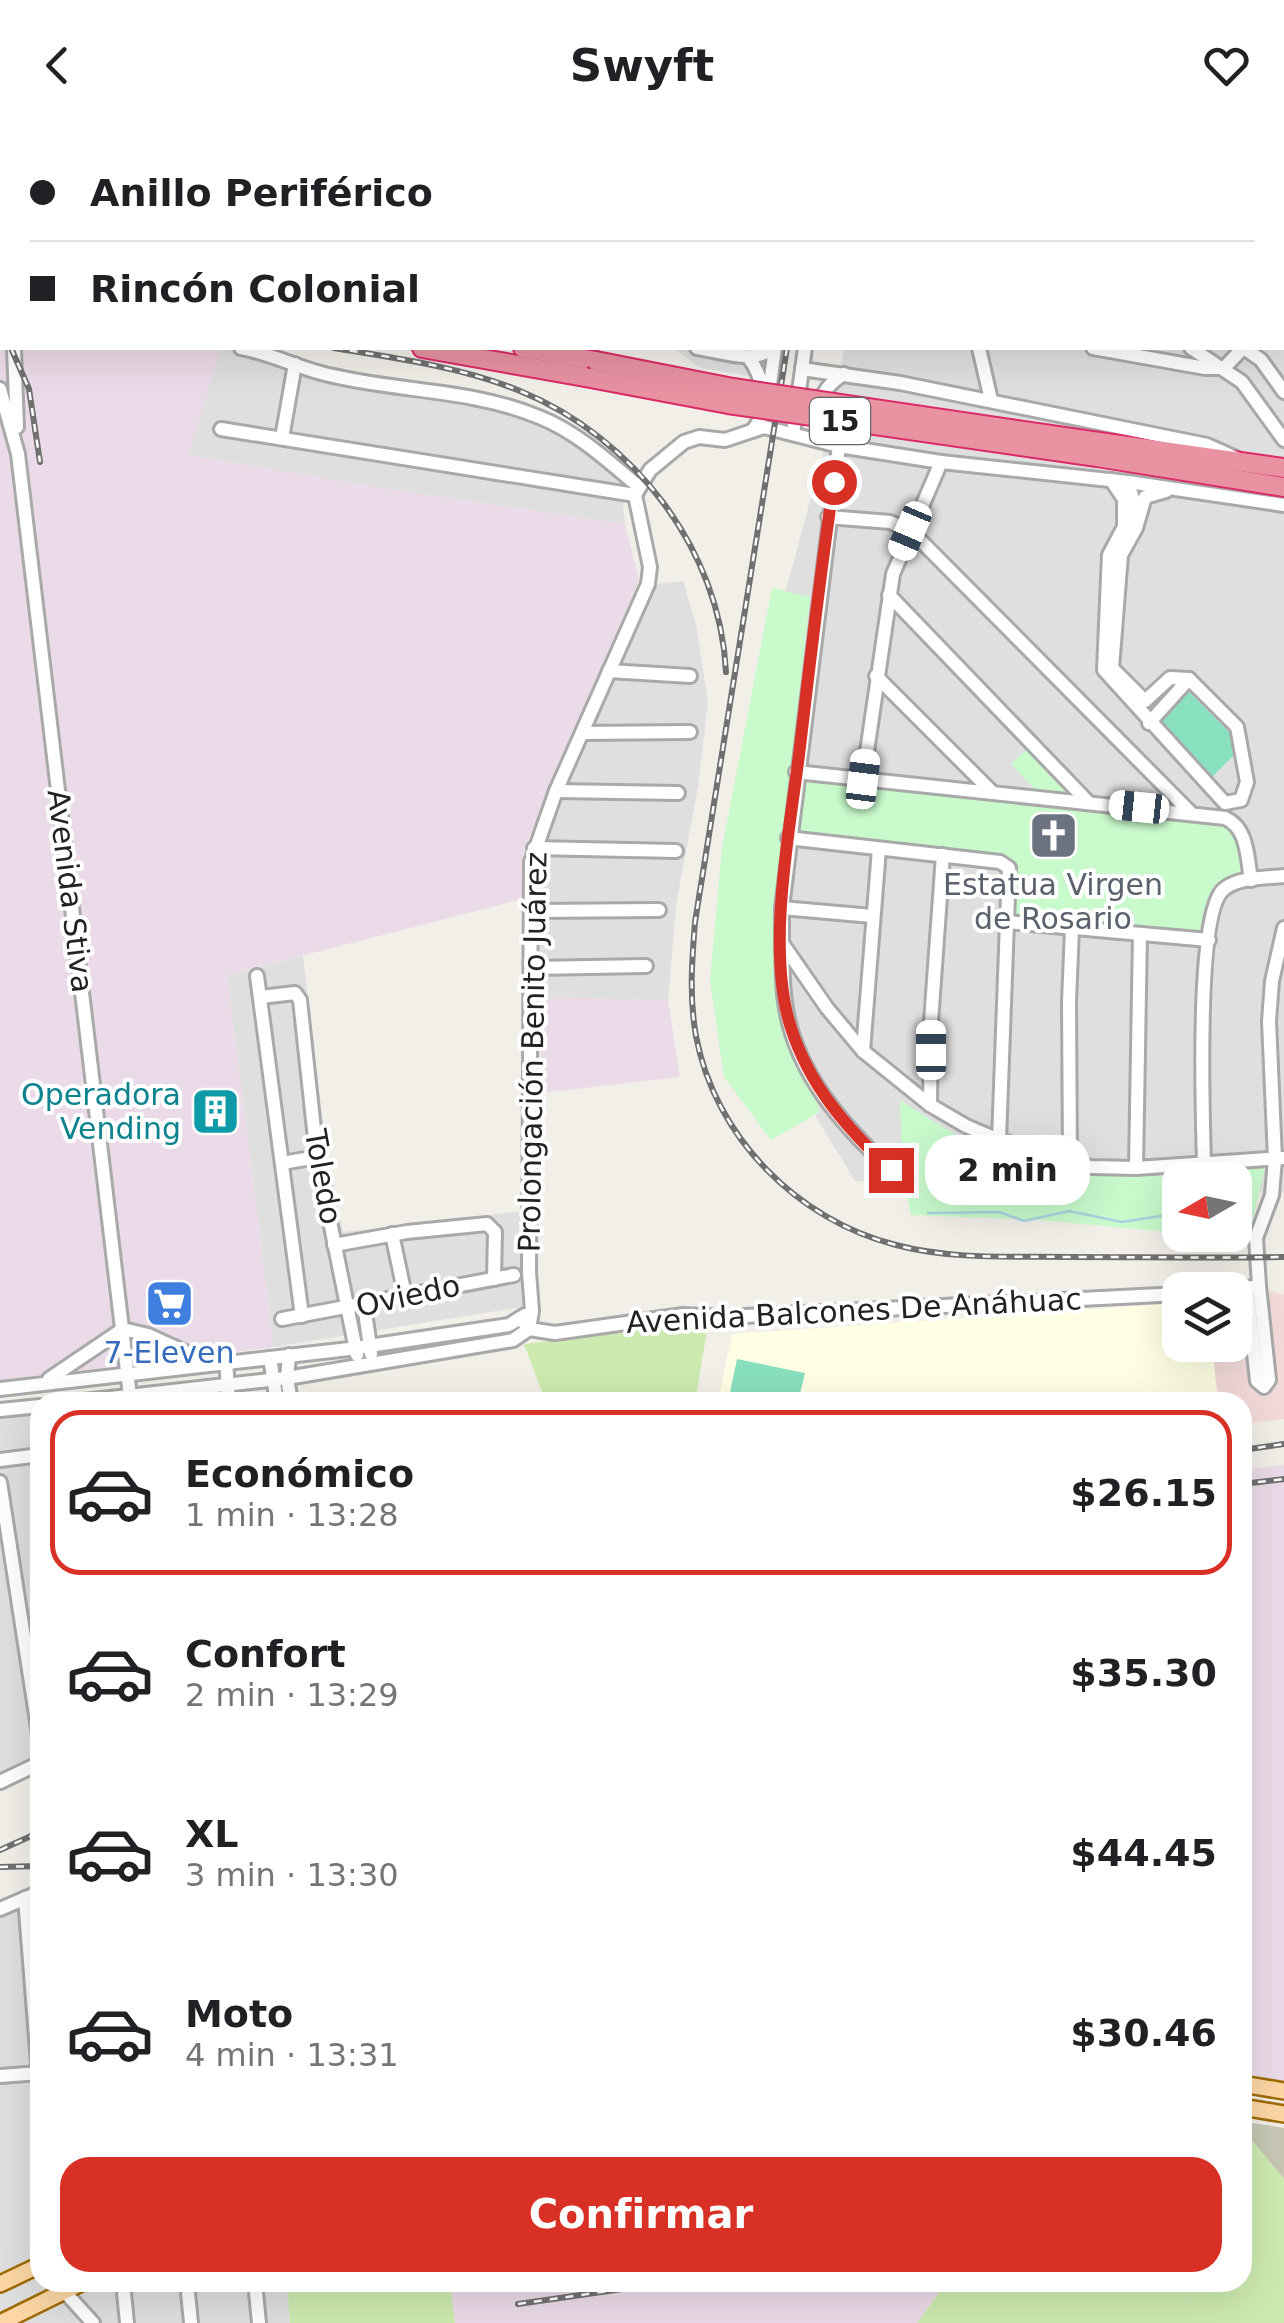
<!DOCTYPE html>
<html lang="es">
<meta charset="utf-8">
<style>
body{margin:0;font-family:"DejaVu Sans",sans-serif;background:#f2f2f2;color:#202124;height:100vh;display:flex;flex-direction:column;font-size:38px;white-space:nowrap}
*{box-sizing:border-box;margin:0}
p{font-size:32px;color:#757577}
.icon{flex:none;width:55px;height:55px;fill:none;stroke:currentColor;stroke-width:2;stroke-linecap:round;stroke-linejoin:round}
.map{position:relative;flex:1;overflow:hidden}
.panel{position:absolute;left:30px;top:1262px;width:1222px;height:900px;display:flex;flex-direction:column;background:#fff;border-radius:30px;box-shadow:0 10px 40px #0002}
.panel>*{flex:none}
.hud{position:absolute;left:0px;top:0px;width:1285px;height:220px;box-shadow:0 10px 40px #0002;display:grid;align-content:center;height:220px;padding:0 30px;background:#fff}
.needle{width:65px;rotate:261deg}
.buttons{position:absolute;left:1162px;top:1032px;display:grid;gap:20px}
.buttons a{display:grid;place-items:center;width:90px;height:90px;border-radius:20px;background:#fff;box-shadow:0 10px 40px #0002;font-size:50px}
.end{position:absolute;width:45px;height:45px;margin:-22px;border:12px solid #d93025;background:#fff;box-shadow:0 0 0 5px #fff}
.from{border-radius:50%}
.bubble{position:absolute;height:70px;border-radius:30px;background:#fff;box-shadow:0 10px 40px #0002;font-size:32px;font-weight:700;line-height:70px;text-align:center}
.car{position:absolute;width:30px;height:60px;margin:-30px -15px;border-radius:12px;box-shadow:0 0 8px 2px #0007;background:linear-gradient(#fff 24%,#345 0 40%,#fff 0 76%,#345 0 86%,#fff 0)}
.hud b{display:flex;align-items:center;gap:35px;height:95px;font-size:38px}
.hud b+b{border-top:2px solid #e0e0e0}
.hud i{width:25px;height:25px;background:#202124}
ul{padding:18px 0 0;list-style:none}
li{display:flex;align-items:center;gap:30px;height:165px;margin:0 20px 15px;padding:0 10px;border:5px solid transparent;border-radius:30px}
li div{flex:1}
li b{display:block;font-size:38px}
li em{font-style:normal;font-weight:700}
li.selected{border-color:#d93025}
li>.icon{width:90px;height:90px;stroke-width:1.5}
.cta{display:flex;gap:20px;margin-top:auto;padding:20px 30px}
.cta a{flex:1;height:115px;border-radius:30px;background:#d93025;color:#fff;font-size:40px;font-weight:700;line-height:115px;text-align:center}
header{display:flex;justify-content:space-between;align-items:center;height:130px;padding:0 30px;background:#fff;font-size:45px;font-weight:700}
.map>svg:first-child{display:block}
</style>
<header><svg class="icon" aria-label="back" viewBox="0 0 24 24"><path d="M15 5l-7 7 7 7"/></svg>Swyft<svg class="icon" aria-label="heart" viewBox="0 0 24 24"><path d="M12 20l-8-8c-3-5 5-10 8-4 3-6 11-1 8 4z"/></svg></header>
<div class="map">
<svg width="1284" height="2193" viewBox="0 0 1284 2193">
<rect width="100%" height="100%" fill="#f2efe9"/>
<g fill="#e0dfdf">
<path d="M878,0H1284V346L1136,325L1284,349V1063L1235,1062V1050H1180V1060L855,1051L750,878L786,460L834,282L844,218H1282V2H878Z"/>
<path d="M221,218L277,232L286,243L514,284L557,301L621,352L625,394L382,358L188,325Z"/>
<path d="M673,218H785L780,251L700,238Z"/>
<path d="M683,451L696,495L708,571L698,657L676,775L668,870L541,867L538,727L560,666L654,454Z"/>
<path d="M303,826L325,1011L343,1102L523,1081L524,1173L521,1177L274,1217L227,845Z"/>
<path d="M40,1284V1638L0,1658V1288Z"/>
<path d="M40,1752V2152L287,2153L290,2193H0V1770Z"/>
</g>
<path fill="#f2dad9" d="M1271,1161L1284,1165V1289L1243,1294L1242,1272H1218L1212,1215H1235V1167Z"/>
<g fill="#ebdbe8">
<path d="M0,165L2,218H221L189,325L382,358L625,394L639,450L528,710L523,725V769L227,845L274,1217L0,1250Z"/>
<path d="M541,867L668,870L680,947L540,963Z"/>
<path d="M1284,1335V1953L1243,1946L1242,1340Z"/>
<path d="M450,2153H946L917,2193H455Z"/>
</g>
<path fill="#ffffe5" d="M1180,1173V1215H1212L1218,1272H718L732,1204Z"/>
<path fill="#c7c7b4" d="M1242,1991L1284,1998V2049L1243,2000Z"/>
<g fill="#cdebb0">
<path d="M697,1193L707,1201L695,1272H546L524,1214Z"/>
<path d="M1243,2000L1284,2049V2193H917L946,2153L1242,2152Z"/>
<path d="M287,2153H450L455,2193H290Z"/>
</g>
<g fill="#c8facc">
<path d="M772,458L810,467L776,771L777,867L820,982L771,1010L724,947L710,851L722,718Z"/>
<path d="M1030,616L1073,665L1038,663L1011,634Z"/>
<path d="M801,649L1216,689L1231,697L1241,724L1243,746L1215,762L1205,807L1012,786V731L795,701Z"/>
<path d="M900,970C929,988 960,1010 993,1022C1082,1054 1173,1043 1265,1038L1248,1110L1197,1105H1235V1050H1180V1103L1038,1090L911,1085L902,1042Z"/>
</g>
<g fill="#88e0be">
<path d="M1188,561L1235,608L1238,621L1212,647L1157,592Z"/>
<path d="M981,1037L1022,1040L1021,1065L979,1060Z"/>
<path d="M737,1229L805,1243L798,1272H728Z"/>
</g>
<g fill="none" stroke-linecap="round" stroke-linejoin="round">
<g stroke="#aad3df" stroke-width="2.5">
<path d="M928,1083L999,1082L1024,1091L1069,1081L1122,1092L1180,1083"/>
<path d="M1235,1085L1248,1090"/>
</g>
<defs>
<g id="minor">
<path d="M656,0V2"/>
<path d="M813,0L817,2"/>
<path d="M867,0L871,2"/>
<path d="M1021,0L1025,2"/>
<path d="M1096,0L1097,2"/>
<path d="M1172,0L1173,2"/>
<path d="M1254,0L1255,2"/>
<path d="M269,2V0"/>
<path d="M337,2V0"/>
<path d="M410,2V0"/>
<path d="M483,2V0"/>
<path d="M558,2V0"/>
<path d="M624,2L625,0"/>
<path d="M740,2V0"/>
<path d="M842,2V0"/>
<path d="M881,2L882,0"/>
<path d="M1282,71L1284,75"/>
<path d="M1282,145H1284"/>
<path d="M0,188H2"/>
<path d="M14,218L17,297"/>
<path d="M241,218C269,223 294,236 321,243C392,262 470,258 539,287C577,302 608,331 639,357"/>
<path d="M697,218C720,221 754,235 772,218"/>
<path d="M979,218L991,270"/>
<path d="M1093,218L1205,238H1224L1243,218"/>
<path d="M1191,218L1242,252L1284,310"/>
<path d="M1244,218L1261,230L1284,262"/>
<path d="M748,227C763,245 770,280 753,300"/>
<path d="M802,239L900,253L1207,315L1236,328"/>
<path d="M0,259L18,324L130,1266"/>
<path d="M768,269L775,218"/>
<path d="M221,299L635,365"/>
<path d="M793,304L805,218"/>
<path d="M282,308L295,234"/>
<path d="M830,313C810,289 818,259 844,244"/>
<path d="M839,316L782,778V813L827,878L863,921L930,975L966,996L999,1010L1090,1037L1136,1038L1284,1028"/>
<path d="M1111,350L1124,369V393"/>
<path d="M1128,352L1135,376L1109,425L1104,540L1225,673L1241,670L1247,652L1237,597L1189,549L1170,548L1145,571L1112,538L1121,425L1136,398L1145,367L1166,361"/>
<path d="M828,387L890,392L911,401L1190,682"/>
<path d="M889,465L1088,672"/>
<path d="M609,541L690,546"/>
<path d="M876,546L992,662"/>
<path d="M1149,593L1189,549"/>
<path d="M582,603L690,602"/>
<path d="M796,642L1225,688C1248,698 1247,727 1251,750"/>
<path d="M863,649L893,444L941,332"/>
<path d="M556,661L678,663"/>
<path d="M788,708L1000,732L1009,738L999,1010"/>
<path d="M534,718L676,721"/>
<path d="M782,778L872,786"/>
<path d="M532,781L659,780"/>
<path d="M1007,792L1209,810"/>
<path d="M782,817C783,835 782,854 785,872C794,941 842,995 891,1040"/>
<path d="M533,838L646,836"/>
<path d="M257,846L302,1186"/>
<path d="M261,867L295,863L300,870L317,1027L357,1225"/>
<path d="M863,921L879,719"/>
<path d="M930,975L931,892L943,725"/>
<path d="M282,1033L317,1027"/>
<path d="M1070,1033L1069,872L1072,798"/>
<path d="M1204,1034C1203,991 1195,782 1224,759C1238,747 1267,748 1284,746"/>
<path d="M1136,1038L1140,804"/>
<path d="M392,1104L405,1165"/>
<path d="M334,1115L407,1102L487,1094L495,1102L494,1149"/>
<path d="M1247,1159L1257,1251L1264,1257L1269,1250L1259,1156"/>
<path d="M1235,1160L1259,1156L1256,1108L1272,1065L1275,1029L1269,891L1272,851L1284,798"/>
<path d="M364,1175L371,1224"/>
<path d="M520,1188L529,1199L555,1203L683,1185L725,1187L1180,1164"/>
<path d="M282,1189L514,1145"/>
<path d="M289,1225L287,1248L291,1272"/>
<path d="M270,1228L277,1272"/>
<path d="M226,1231L229,1272"/>
<path d="M49,1249L123,1199L148,1205L207,1232"/>
<path d="M0,1259L349,1219L509,1195L525,1185"/>
<path d="M75,1272L287,1248L513,1210L529,1199L532,1181L529,1142L531,732L556,661L648,454L650,437L635,365L650,340L684,312L699,307L725,310L764,297L839,316L941,332L1128,352L1284,375"/>
<path d="M0,1280L40,1276"/>
<path d="M0,1330L40,1325"/>
<path d="M0,1352L40,1611"/>
<path d="M0,1652L40,1633"/>
<path d="M25,1768L40,1958"/>
<path d="M0,1779L40,1762"/>
<path d="M0,1946L40,1943"/>
<path d="M123,2152L127,2193"/>
<path d="M187,2152L191,2193"/>
<path d="M255,2152L259,2193"/>
<path d="M64,2161L93,2193"/>
</g>
<g id="major">
<path d="M1242,1954L1284,1961"/>
<path d="M1242,1977L1284,1984"/>
<path d="M0,2154L40,2135"/>
<path d="M0,2193L83,2152"/>
</g>
<g id="highway">
<path d="M0,119L2,120"/>
<path d="M0,141H2"/>
<path d="M422,218L585,247"/>
<path d="M523,218L596,231"/>
<path d="M1099,312L1284,338"/>
<path d="M1097,327L1284,357"/>
</g>
</defs>
<use href="#minor" stroke="#a9a9a9" stroke-width="18"/>
<use href="#major" stroke="#a06b00" stroke-width="20"/>
<use href="#highway" stroke="#dc2a67" stroke-width="22"/>
<use href="#minor" stroke="#fff" stroke-width="12"/>
<use href="#major" stroke="#fcd6a4" stroke-width="15"/>
<use href="#highway" stroke="#e892a2" stroke-width="18"/>
<defs>
<g id="rail">
<path d="M820,2V0"/>
<path d="M0,159H2"/>
<path d="M11,218L29,259L40,332"/>
<path d="M334,218C396,228 462,237 520,261C633,307 720,419 726,542"/>
<path d="M787,218L695,792C692,830 689,867 696,906C715,1007 797,1090 896,1115C953,1130 1012,1126 1070,1127C1142,1127 1213,1128 1284,1127"/>
<path d="M1242,1320L1284,1314"/>
<path d="M1242,1354L1284,1349"/>
<path d="M0,1720L40,1702"/>
<path d="M0,1737L40,1736"/>
<path d="M518,2174L671,2152"/>
</g>
</defs>
<use href="#rail" stroke="#707070" stroke-width="6"/>
<use href="#rail" stroke="#fff" stroke-width="2.5" stroke-dasharray="8" stroke-linecap="butt"/>
<defs>
<g id="highway-bridge">
<path d="M596,231L733,258L1099,312"/>
<path d="M585,247L728,274L1097,327"/>
</g>
</defs>
<use href="#highway-bridge" stroke="#dc2a67" stroke-width="22" stroke-linecap="butt"/>
<use href="#highway-bridge" stroke="#e892a2" stroke-width="18"/>
</g>
<g fill="none" stroke-linecap="round" stroke-linejoin="round">
<path stroke="#d93025" stroke-width="12" d="M834,352C820,442 810,533 799,625C789,705 766,820 791,898C810,957 847,998 891,1040"/>
</g>
<defs>
<symbol id="church-square" viewBox="-11 -11 22 22"><rect x="-9" y="-9" width="18" height="18" rx="4" fill="#6b7280" stroke="#fff"/><path d="M-1.2-6h2.4v3.5h3.3v2.4h-3.3V6h-2.4V-.1h-3.3v-2.4h3.3Z" fill="#fff"/></symbol>
<symbol id="building-square" viewBox="-11 -11 22 22"><rect x="-9" y="-9" width="18" height="18" rx="4" fill="#0f9aa8" stroke="#fff"/><path d="M-4-6H4V6H1V3H-1V6H-4ZM-2.5-4.3h1.7v1.8h-1.7ZM.8-4.3h1.7v1.8H.8ZM-2.5-1h1.7V.8h-1.7ZM.8-1h1.7V.8H.8Z" fill="#fff"/></symbol>
<symbol id="supermarket-square" viewBox="-11 -11 22 22"><rect x="-9" y="-9" width="18" height="18" rx="4" fill="#3f7fe0" stroke="#fff"/><path d="M-6-5.5h2.5l.6 2H6L4.5 2H-2.5L-4.4-4H-6ZM-1.5 3.2a1.3 1.3 0 1 0 .1 0ZM3 3.2a1.3 1.3 0 1 0 .1 0Z" fill="#fff"/></symbol>
</defs>
<g fill-rule="evenodd">
<use href="#church-square" x="1026" y="678" width="55" height="55"/>
<use href="#building-square" x="188" y="954" width="55" height="55"/>
<use href="#supermarket-square" x="142" y="1146" width="55" height="55"/>
</g>
<g text-anchor="middle" stroke-width="8" stroke-linejoin="round" paint-order="stroke">
<rect fill="#fff" stroke="#646464" stroke-width="2.5" x="810" y="268" width="60" height="46" rx="8"/>
<g font-size="28" font-weight="bold" fill="#222">
<text x="840" y="301">15</text>
</g>
<g font-size="30" fill="#5b616d" stroke="#fff">
<text x="1053" y="765">Estatua Virgen<tspan x="1053" dy="34">de Rosario</tspan></text>
</g>
<g font-size="30" fill="#222" stroke="#fff">
<text transform="translate(70 761) rotate(83)" y="10">Avenida Stiva</text>
<text transform="translate(533 922) rotate(-89)" y="10">Prolongación Benito Juárez</text>
<text transform="translate(323 1047) rotate(80)" y="10">Toledo</text>
<text transform="translate(408 1166) rotate(-12)" y="10">Oviedo</text>
<text transform="translate(854 1181) rotate(-3)" y="10">Avenida Balcones De Anáhuac</text>
</g>
<g font-size="30" fill="#0d838f" stroke="#fff" text-anchor="end">
<text x="181" y="975">Operadora<tspan x="181" dy="34">Vending</tspan></text>
</g>
<g font-size="30" fill="#366cbe" stroke="#fff">
<text x="169" y="1233">7-Eleven</text>
</g>
</g>
</svg>
<div class="buttons">
<a><svg class="needle" viewBox="-14 -14 28 28"><path d="M0-13l5 13h-10z" fill="#e53935"/><path d="M0 13l5-13h-10z" fill="#757577"/></svg></a>
<a><svg class="icon" aria-label="layers" viewBox="0 0 24 24"><path d="M12 4l9 5-9 5-9-5zM3 14l9 5 9-5"/></svg></a>
</div>
<i class="end from" style="left:834px;top:352px"></i>
<i class="end" style="left:891px;top:1040px"></i>
<div class="bubble" style="left:925px;top:1005px;width:165px">2 min</div>
<i class="car" style="left:910px;top:401px;rotate:203deg"></i>
<i class="car" style="left:863px;top:649px;rotate:7deg"></i>
<i class="car" style="left:1139px;top:677px;rotate:276deg"></i>
<i class="car" style="left:931px;top:920px;rotate:0deg"></i>
<div class="hud">
<b><i class="from"></i>Anillo Periférico</b>
<b><i></i>Rincón Colonial</b>
</div>
<section class="panel">
<ul>
<li class="selected"><svg class="icon" aria-label="car" viewBox="0 0 24 24"><path d="M5 17H2v-5l4-1 3-4h7l3 4 3 1v5h-3M9 17h6M6 11h13"/><circle cx="7" cy="17" r="2"/><circle cx="17" cy="17" r="2"/></svg><div><b>Económico</b><p>1 min · 13:28</p></div><em>$26.15</em></li>
<li><svg class="icon" aria-label="car" viewBox="0 0 24 24"><path d="M5 17H2v-5l4-1 3-4h7l3 4 3 1v5h-3M9 17h6M6 11h13"/><circle cx="7" cy="17" r="2"/><circle cx="17" cy="17" r="2"/></svg><div><b>Confort</b><p>2 min · 13:29</p></div><em>$35.30</em></li>
<li><svg class="icon" aria-label="car" viewBox="0 0 24 24"><path d="M5 17H2v-5l4-1 3-4h7l3 4 3 1v5h-3M9 17h6M6 11h13"/><circle cx="7" cy="17" r="2"/><circle cx="17" cy="17" r="2"/></svg><div><b>XL</b><p>3 min · 13:30</p></div><em>$44.45</em></li>
<li><svg class="icon" aria-label="car" viewBox="0 0 24 24"><path d="M5 17H2v-5l4-1 3-4h7l3 4 3 1v5h-3M9 17h6M6 11h13"/><circle cx="7" cy="17" r="2"/><circle cx="17" cy="17" r="2"/></svg><div><b>Moto</b><p>4 min · 13:31</p></div><em>$30.46</em></li>
</ul>
<div class="cta"><a>Confirmar</a></div>
</section>
</div>
